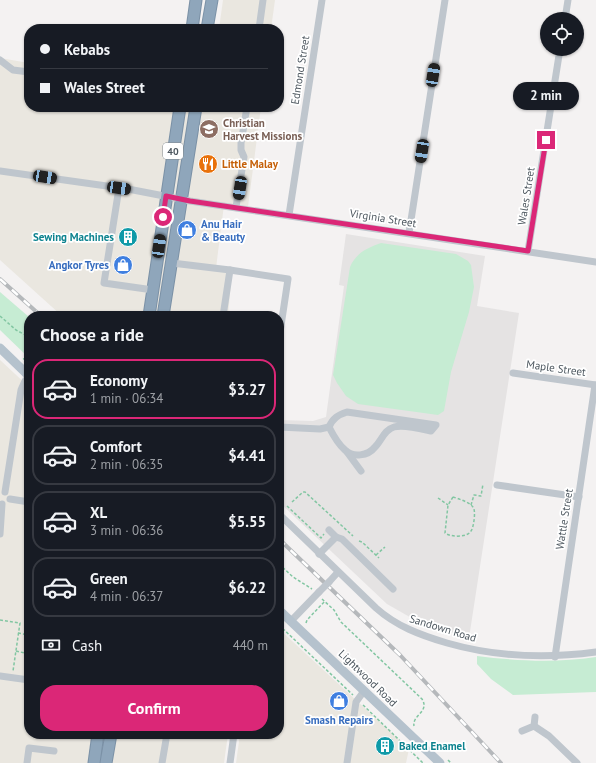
<!DOCTYPE html>
<meta charset="utf-8">
<style>
body{margin:0;font-family:"PT Sans",sans-serif;background:#20242c;color:#f1f3f6;height:100vh;display:flex;flex-direction:column;font-size:15px;white-space:nowrap}
*{box-sizing:border-box;margin:0}
p{font-size:13px;color:#9ea1a6}
.icon{flex:none;width:22px;height:22px;fill:none;stroke:currentColor;stroke-width:2;stroke-linecap:round;stroke-linejoin:round}
.map{position:relative;flex:1;overflow:hidden}
.side{position:absolute;left:24px;top:311px;width:260px;height:428px;display:flex;flex-direction:column;background:#171b24;border-radius:16px;box-shadow:0 1px 3px #0004}
.side>*{flex:none}
.top-card{position:absolute;left:24px;top:24px;width:260px;height:88px;border-radius:16px;box-shadow:0 1px 3px #0004;display:grid;align-content:center;height:88px;padding:0 16px;background:#171b24}
.buttons{position:absolute;left:540px;top:12px;display:grid;gap:8px}
.buttons a{display:grid;place-items:center;width:44px;height:44px;border-radius:50%;background:#171b24;box-shadow:0 1px 3px #0004;font-size:20px}
.end{position:absolute;width:18px;height:18px;margin:-9px;border:5px solid #db2777;background:#fff;box-shadow:0 0 0 2px #fff}
.from{border-radius:50%}
.bubble{position:absolute;height:28px;border-radius:14px;background:#171b24;box-shadow:0 1px 3px #0004;font-size:13px;font-weight:600;line-height:28px;text-align:center}
.car{position:absolute;width:12px;height:24px;margin:-12px -6px;border-radius:5px;box-shadow:0 0 3px 1px #0007;background:linear-gradient(#222 24%,#8ab4d8 0 40%,#222 0 76%,#8ab4d8 0 86%,#222 0)}
.top-card b{display:flex;align-items:center;gap:14px;height:38px;font-size:15px}
.top-card b+b{border-top:1px solid #363941}
.top-card i{width:10px;height:10px;background:#f1f3f6}
ul{padding:0;list-style:none}
li{display:flex;align-items:center;gap:12px;height:60px;margin:0 8px 6px;padding:0 8px;border:2px solid #363941;border-radius:16px}
li div{flex:1}
li b{display:block;font-size:15px}
li em{font-style:normal;font-weight:600}
li.selected{border-color:#db2777}
li>.icon{width:36px;height:36px;stroke-width:1.5}
h2{padding:0 16px;font-size:18px;line-height:48px}
.pay{display:flex;align-items:center;gap:10px;height:44px;padding:0 16px;font-size:15px}
.pay p{margin-inline-start:auto}
.cta{display:flex;gap:8px;margin-top:auto;padding:8px 16px}
.cta a{flex:1;height:46px;border-radius:16px;background:#db2777;color:#fff;font-size:16px;font-weight:600;line-height:46px;text-align:center}
.map>svg:first-child{display:block}
</style>
<div class="map">
<svg width="596" height="763" viewBox="0 0 596 763">
<rect width="100%" height="100%" fill="#f4f2f2"/>
<g fill="#eae7e0">
<path d="M223,0H275L271,29H219Z"/>
<path d="M0,58L29,63V107H261L248,207L224,205L216,268L232,271L228,316H62L0,260Z"/>
<path d="M0,360L29,387V734H228L224,763H0Z"/>
<path d="M279,629L409,749L406,763H236L240,734H279Z"/>
</g>
<path fill="#e5e3e3" d="M346,234L485,256L477,306L519,313L469,638L422,624L387,604L279,502V420L313,421L326,417L344,286L339,285Z"/>
<g fill="#c6ecd3">
<path d="M381,243L456,254L468,261L471,265L474,287L469,312L451,372L444,411L438,415L358,404L346,396L337,383L333,375L350,267C356,253 367,248 381,243Z"/>
<path d="M0,292L29,317V358L0,330Z"/>
<path d="M477,656C517,661 556,663 596,657V692L513,695L491,679L477,664Z"/>
</g>
<g fill="none" stroke-linecap="round" stroke-linejoin="round">
<defs>
<g id="highway">
<path d="M192,29L196,0"/>
<path d="M207,29L212,0"/>
<path d="M149,316L180,107"/>
<path d="M163,316L196,107"/>
<path d="M94,763L98,734"/>
<path d="M106,763L111,734"/>
</g>
</defs>
<use href="#highway" stroke="#7b91a6" stroke-width="13"/>
<g stroke="#82c6a2" stroke-width="1.5" stroke-dasharray="3 2" stroke-linecap="butt">
<path d="M0,316L16,330L29,337"/>
<path d="M23,359L29,358"/>
<path d="M453,497C459,499 469,502 473,507C476,510 474,527 471,531C467,538 450,537 445,533L448,505Z"/>
<path d="M438,498L448,505"/>
<path d="M292,502L303,492H305L353,536"/>
<path d="M471,505L474,495L481,496L483,484"/>
<path d="M287,506L321,538L324,534"/>
<path d="M359,541L362,542L379,558"/>
<path d="M376,555L385,547"/>
<path d="M279,564L293,577L312,589"/>
<path d="M322,599L334,610L341,622L422,699C430,712 412,715 414,726"/>
<path d="M0,620L20,623L13,671"/>
<path d="M306,623L307,620L325,601"/>
<path d="M279,625L353,695"/>
<path d="M18,633L29,635"/>
<path d="M16,651L29,654"/>
<path d="M363,705L423,763"/>
<path d="M448,760L451,763"/>
</g>
<g stroke="#bfc6cd" stroke-width="7">
<path d="M565,19L568,0"/>
<path d="M259,29L263,0"/>
<path d="M0,60L13,70L29,72"/>
<path d="M0,171L128,189L190,201L596,262"/>
<path d="M119,188L104,283L153,290"/>
<path d="M236,207L244,157L241,150V143L247,107"/>
<path d="M289,215L322,0"/>
<path d="M409,233L445,0"/>
<path d="M528,251L560,49"/>
<path d="M172,263L230,270L288,279L279,339"/>
<path d="M223,316L230,270"/>
<path d="M513,373L596,385"/>
<path d="M347,412L436,425L431,431C422,429 403,424 394,427C384,430 382,440 375,447C368,456 353,458 345,450C338,444 333,435 329,427C333,418 338,415 347,412Z"/>
<path d="M279,427L320,429L329,427"/>
<path d="M347,452L361,471"/>
<path d="M497,485L579,497"/>
<path d="M5,492L21,390L25,381L29,377"/>
<path d="M10,499L29,502"/>
<path d="M279,514L376,608C396,626 420,635 447,643C496,657 545,659 596,652"/>
<path d="M329,530L336,537"/>
<path d="M0,534L2,504"/>
<path d="M319,554L336,537L342,539L393,589"/>
<path d="M329,582L338,572"/>
<path d="M291,621L319,592"/>
<path d="M555,657L595,385"/>
<path d="M0,676L29,680"/>
<path d="M534,726L549,736L577,763"/>
<path d="M522,731L534,726L535,717"/>
<path d="M27,763L29,748L54,751"/>
<path d="M162,763L167,734"/>
<path d="M230,763L234,734"/>
<path d="M347,763L356,702L364,691"/>
</g>
<g stroke="#b5c2cd" stroke-width="9">
<path d="M0,348L29,376"/>
<path d="M279,610L440,763"/>
</g>
<use href="#highway" stroke="#8fa6bb" stroke-width="11"/>
<defs>
<g id="rail">
<path d="M0,279L41,316"/>
<path d="M279,539L400,655L501,763"/>
</g>
</defs>
<use href="#rail" stroke="#b5b8bb" stroke-width="4"/>
<use href="#rail" stroke="#fff" stroke-width="2.5" stroke-dasharray="8" stroke-linecap="butt"/>
<path stroke="#bfc6cd" stroke-width="7" d="M319,592L329,582"/>
</g>
<g fill="none" stroke-linecap="round" stroke-linejoin="round">
<path stroke="#db2777" stroke-width="5" d="M163,217L166,196L190,201L528,251L546,140"/>
</g>
<defs>
<symbol id="university-disc" viewBox="-11 -11 22 22"><circle r="9.5" fill="#8d6e63" stroke="#fff"/><path d="M0-5L7-2L0 1L-7-2ZM-4 1L0 2.5L4 1V4Q0 6-4 4Z" fill="#fff"/></symbol>
<symbol id="restaurant-disc" viewBox="-11 -11 22 22"><circle r="9.5" fill="#e8710a" stroke="#fff"/><path d="M-5-6h1v4h1v-4h1v4h1v-4h1v5L-1.5 .5V6h-2V.5L-5-1ZM5-6V6H3V1.5H1.5Q1.5-4 5-6Z" fill="#fff"/></symbol>
<symbol id="shop-disc" viewBox="-11 -11 22 22"><circle r="9.5" fill="#3f7fe0" stroke="#fff"/><path d="M-5-2.5h2.3a2.7 3.5 0 0 1 5.4 0H5L5.5 6h-11ZM-1.5-2.5h3a1.5 2.3 0 0 0-3 0Z" fill="#fff"/></symbol>
<symbol id="building-disc" viewBox="-11 -11 22 22"><circle r="9.5" fill="#0f9aa8" stroke="#fff"/><path d="M-4-6H4V6H1V3H-1V6H-4ZM-2.5-4.3h1.7v1.8h-1.7ZM.8-4.3h1.7v1.8H.8ZM-2.5-1h1.7V.8h-1.7ZM.8-1h1.7V.8H.8Z" fill="#fff"/></symbol>
</defs>
<g fill-rule="evenodd">
<use href="#university-disc" x="198" y="118" width="22" height="22"/>
<use href="#restaurant-disc" x="197" y="153" width="22" height="22"/>
<use href="#shop-disc" x="176" y="219" width="22" height="22"/>
<use href="#building-disc" x="117" y="226" width="22" height="22"/>
<use href="#shop-disc" x="112" y="254" width="22" height="22"/>
<use href="#shop-disc" x="328" y="690" width="22" height="22"/>
<use href="#building-disc" x="374" y="735" width="22" height="22"/>
</g>
<g text-anchor="middle" stroke-width="3.5" stroke-linejoin="round" paint-order="stroke">
<rect fill="#fff" stroke="#82898e" stroke-width="1" x="163" y="143" width="20" height="16" rx="3"/>
<g font-size="10" font-weight="bold" fill="#4c565e">
<text x="173" y="155">40</text>
</g>
<g font-size="11" fill="#4c565e" stroke="#fff">
<text transform="translate(300 70) rotate(-81)" y="4">Edmond Street</text>
<text transform="translate(526 196) rotate(-81)" y="4">Wales Street</text>
<text transform="translate(383 218) rotate(9)" y="4">Virginia Street</text>
<text transform="translate(556 368) rotate(8)" y="4">Maple Street</text>
<text transform="translate(564 519) rotate(-81)" y="4">Wattle Street</text>
<text transform="translate(443 628) rotate(17)" y="4">Sandown Road</text>
<text transform="translate(368 678) rotate(44)" y="4">Lightwood Road</text>
</g>
<g font-size="11" font-weight="bold" fill="#785e54" stroke="#fff" text-anchor="start">
<text x="223" y="127">Christian<tspan x="223" dy="13">Harvest Missions</tspan></text>
</g>
<g font-size="11" font-weight="bold" fill="#c56008" stroke="#fff" text-anchor="start">
<text x="222" y="168">Little Malay</text>
</g>
<g font-size="11" font-weight="bold" fill="#366cbe" stroke="#fff" text-anchor="start">
<text x="201" y="228">Anu Hair<tspan x="201" dy="13">&amp; Beauty</tspan></text>
<text x="109" y="269" text-anchor="end">Angkor Tyres</text>
<text x="339" y="724" text-anchor="middle">Smash Repairs</text>
</g>
<g font-size="11" font-weight="bold" fill="#0d838f" stroke="#fff" text-anchor="end">
<text x="114" y="241">Sewing Machines</text>
<text x="399" y="750" text-anchor="start">Baked Enamel</text>
</g>
</g>
</svg>
<div class="buttons">
<a><svg class="icon" aria-label="locate" viewBox="0 0 24 24"><circle cx="12" cy="12" r="6"/><path d="M12 2v4M12 18v4M2 12h4M18 12h4"/></svg></a>
</div>
<i class="end from" style="left:163px;top:217px"></i>
<i class="end" style="left:546px;top:140px"></i>
<div class="bubble" style="left:513px;top:82px;width:66px">2 min</div>
<i class="car" style="left:433px;top:75px;rotate:9deg"></i>
<i class="car" style="left:422px;top:151px;rotate:189deg"></i>
<i class="car" style="left:45px;top:177px;rotate:99deg"></i>
<i class="car" style="left:119px;top:188px;rotate:98deg"></i>
<i class="car" style="left:240px;top:188px;rotate:189deg"></i>
<i class="car" style="left:159px;top:246px;rotate:8deg"></i>
<div class="top-card">
<b><i class="from"></i>Kebabs</b>
<b><i></i>Wales Street</b>
</div>
<section class="side">
<h2>Choose a ride</h2>
<ul>
<li class="selected"><svg class="icon" aria-label="car" viewBox="0 0 24 24"><path d="M5 17H2v-5l4-1 3-4h7l3 4 3 1v5h-3M9 17h6M6 11h13"/><circle cx="7" cy="17" r="2"/><circle cx="17" cy="17" r="2"/></svg><div><b>Economy</b><p>1 min · 06:34</p></div><em>$3.27</em></li>
<li><svg class="icon" aria-label="car" viewBox="0 0 24 24"><path d="M5 17H2v-5l4-1 3-4h7l3 4 3 1v5h-3M9 17h6M6 11h13"/><circle cx="7" cy="17" r="2"/><circle cx="17" cy="17" r="2"/></svg><div><b>Comfort</b><p>2 min · 06:35</p></div><em>$4.41</em></li>
<li><svg class="icon" aria-label="car" viewBox="0 0 24 24"><path d="M5 17H2v-5l4-1 3-4h7l3 4 3 1v5h-3M9 17h6M6 11h13"/><circle cx="7" cy="17" r="2"/><circle cx="17" cy="17" r="2"/></svg><div><b>XL</b><p>3 min · 06:36</p></div><em>$5.55</em></li>
<li><svg class="icon" aria-label="car" viewBox="0 0 24 24"><path d="M5 17H2v-5l4-1 3-4h7l3 4 3 1v5h-3M9 17h6M6 11h13"/><circle cx="7" cy="17" r="2"/><circle cx="17" cy="17" r="2"/></svg><div><b>Green</b><p>4 min · 06:37</p></div><em>$6.22</em></li>
</ul>
<div class="pay"><svg class="icon" aria-label="cash" viewBox="0 0 24 24"><path d="M3 7h18v10H3z"/><circle cx="12" cy="12" r="2"/></svg>Cash<p>440 m</p></div>
<div class="cta"><a>Confirm</a></div>
</section>
</div>
